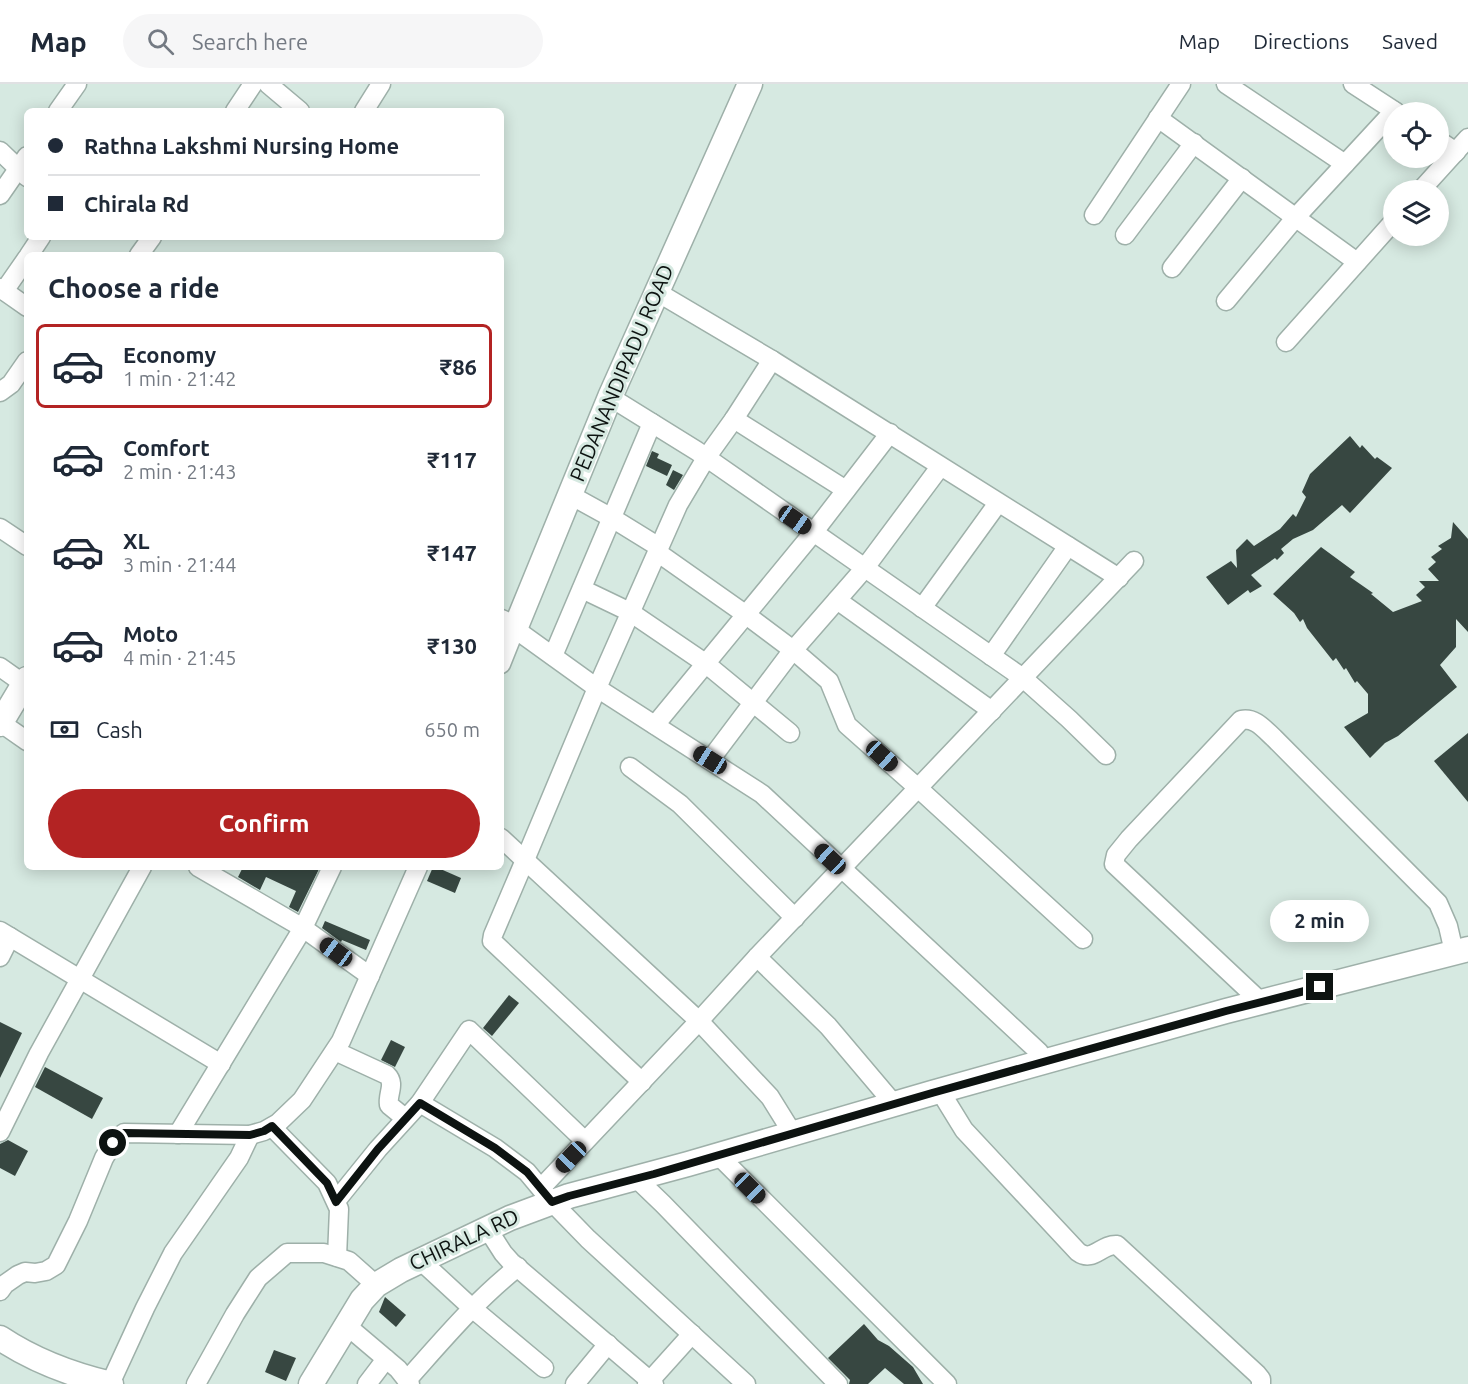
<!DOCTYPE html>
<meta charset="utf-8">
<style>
body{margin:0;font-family:Ubuntu,sans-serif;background:#f6f6f7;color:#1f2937;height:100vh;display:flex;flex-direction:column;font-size:22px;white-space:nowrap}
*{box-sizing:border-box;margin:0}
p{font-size:20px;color:#747a83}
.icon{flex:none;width:33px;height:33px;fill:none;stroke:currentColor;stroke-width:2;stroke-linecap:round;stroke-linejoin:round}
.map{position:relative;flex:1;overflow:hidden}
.side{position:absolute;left:24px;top:168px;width:480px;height:618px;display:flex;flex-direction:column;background:#fff;border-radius:9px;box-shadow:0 3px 15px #0003}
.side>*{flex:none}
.banner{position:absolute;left:24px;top:24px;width:480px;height:132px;border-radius:9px;box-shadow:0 3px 15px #0003;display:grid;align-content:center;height:132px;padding:0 24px;background:#fff}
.controls{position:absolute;left:1383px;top:18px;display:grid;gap:12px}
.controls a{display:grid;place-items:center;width:66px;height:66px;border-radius:50%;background:#fff;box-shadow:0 3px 15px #0003;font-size:30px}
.end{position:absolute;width:27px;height:27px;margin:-14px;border:8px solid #0d1311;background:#fff;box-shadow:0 0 0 3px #fff}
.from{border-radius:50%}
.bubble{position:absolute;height:42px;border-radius:21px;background:#fff;box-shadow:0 3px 15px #0003;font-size:20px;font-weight:700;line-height:42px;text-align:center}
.car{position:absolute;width:18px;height:36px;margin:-18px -9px;border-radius:8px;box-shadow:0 0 4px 2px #0007;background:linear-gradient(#222 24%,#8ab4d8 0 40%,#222 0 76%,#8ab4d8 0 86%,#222 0)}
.banner b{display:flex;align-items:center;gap:21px;height:57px;font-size:22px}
.banner b+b{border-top:2px solid #e0e1e3}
.banner i{width:15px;height:15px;background:#1f2937}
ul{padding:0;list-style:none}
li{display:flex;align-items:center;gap:18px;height:84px;margin:0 12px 9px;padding:0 12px;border:3px solid transparent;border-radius:9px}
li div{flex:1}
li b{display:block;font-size:22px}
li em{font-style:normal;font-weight:700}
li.current{border-color:#b32323}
li>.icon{width:54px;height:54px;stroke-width:1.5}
h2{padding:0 24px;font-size:27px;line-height:72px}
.pay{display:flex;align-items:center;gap:15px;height:66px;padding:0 24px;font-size:22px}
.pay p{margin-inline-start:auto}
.button{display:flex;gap:12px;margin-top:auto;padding:12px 24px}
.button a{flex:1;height:69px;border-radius:36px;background:#b32323;color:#fff;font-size:24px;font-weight:700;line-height:69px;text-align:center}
header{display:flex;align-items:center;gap:36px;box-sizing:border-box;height:84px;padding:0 30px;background:#fff;border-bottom:2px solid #e0e1e3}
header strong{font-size:28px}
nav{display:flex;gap:33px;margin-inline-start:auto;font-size:21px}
.search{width:420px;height:54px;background:#f6f6f7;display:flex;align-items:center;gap:15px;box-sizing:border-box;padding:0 21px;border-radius:33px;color:#747a83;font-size:22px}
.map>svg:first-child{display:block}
</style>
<header>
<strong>Map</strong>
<div class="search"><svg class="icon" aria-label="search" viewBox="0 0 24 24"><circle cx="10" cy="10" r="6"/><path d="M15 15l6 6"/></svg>Search here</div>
<nav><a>Map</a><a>Directions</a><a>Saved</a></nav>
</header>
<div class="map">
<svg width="1468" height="1300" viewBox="0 0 1468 1300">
<rect width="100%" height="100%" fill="#d6e9e1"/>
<g fill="#374741">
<path d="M1350,352L1360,364L1362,361L1375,375L1377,373L1392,384L1350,429L1342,421L1313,446L1293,455L1281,465L1284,469L1277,476L1275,474L1251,491L1262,502L1250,509L1248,506L1228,521L1206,493L1231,477L1237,484L1236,466L1247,455L1254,462L1280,445L1293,430L1296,433L1306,413L1302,408L1310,390Z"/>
<path d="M652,367L659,370L657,374L672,381L667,392L646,382Z"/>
<path d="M673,386L683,391L674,406L666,401Z"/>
<path d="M1453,438L1468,455V548L1456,535V563L1440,581L1457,603L1398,652L1385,659L1370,674L1344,643L1368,629V610L1357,597L1355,599L1346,584L1344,586L1336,574L1333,577L1307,544L1303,535L1300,538L1294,529L1273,510L1321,463L1355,488L1350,493L1373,509L1371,510L1393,528L1422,517L1416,511L1425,503L1419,497H1439L1428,485L1436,478L1431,473L1442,465L1438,462L1451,454Z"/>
<path d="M1468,649V718L1434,677Z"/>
<path d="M243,783H320L298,828L289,823L296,807L266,793L260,806L238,793Z"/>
<path d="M433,783H436L461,794L455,809L427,797Z"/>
<path d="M325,837L370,856L366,866L342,856L341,858L322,844Z"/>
<path d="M509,911L519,919L492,952L483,944Z"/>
<path d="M0,938L22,949L0,994Z"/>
<path d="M391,956L405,963L395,983L381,976Z"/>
<path d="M45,983L103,1014L92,1035L35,1003Z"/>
<path d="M8,1056L28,1067L15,1092L0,1084V1060Z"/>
<path d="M385,1213L406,1231L396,1243L379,1228Z"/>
<path d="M864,1240L878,1256L889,1262L913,1283L923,1300H904L885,1284L868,1300H849L850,1296L828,1274Z"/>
<path d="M274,1266L296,1274L286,1297L265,1288Z"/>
</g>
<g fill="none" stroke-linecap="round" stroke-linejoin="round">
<defs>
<g id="minor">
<path d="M268,0L300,27"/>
<path d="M1226,0L1345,80"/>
<path d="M1353,0L1396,28"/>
<path d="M58,27L77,0"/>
<path d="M235,27L253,0"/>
<path d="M364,27L381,0"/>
<path d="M1158,34L1357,178"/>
<path d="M1438,56L1456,68"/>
<path d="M0,67L27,93"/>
<path d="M1421,106L1468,54"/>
<path d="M0,111L27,72"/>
<path d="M1094,131L1181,0"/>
<path d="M1125,151L1194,59"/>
<path d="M29,171L41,153"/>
<path d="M139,171L152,153"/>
<path d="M1172,184L1242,94"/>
<path d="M0,204L27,223"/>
<path d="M4,207L27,174"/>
<path d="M657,208L772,276L1119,494"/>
<path d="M1226,217L1296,133L1394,27"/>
<path d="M1286,258L1394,137"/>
<path d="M0,308L11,300L27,277"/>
<path d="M610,313L697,367L1023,594L1069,635L1106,671"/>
<path d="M734,335L846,406"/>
<path d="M570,411L612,434L659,463"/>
<path d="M0,444L27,462"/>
<path d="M657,468L745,530L793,566L829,597L847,641L918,704L1083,855"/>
<path d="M582,505L630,528L705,579L790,649"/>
<path d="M837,516L992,627"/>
<path d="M922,524L998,419"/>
<path d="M553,572L652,339"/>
<path d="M991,572L1068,462"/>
<path d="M501,580L515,545L597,604L762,710L1039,968L1043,978"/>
<path d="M0,583L24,600"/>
<path d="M1,639L27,657"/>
<path d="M655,641L813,449L890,349"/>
<path d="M710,676L789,571L864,485L940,383"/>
<path d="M630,683L680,720L795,834"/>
<path d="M501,754L699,937L770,1013L793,1050"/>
<path d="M198,783L303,844L370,892"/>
<path d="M0,847L221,980"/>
<path d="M0,873L10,853"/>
<path d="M757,873L828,942L894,1020"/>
<path d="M1261,918L1114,780L1116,771L1129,755L1241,636C1255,633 1264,645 1274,654L1438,819L1448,842L1454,868"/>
<path d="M335,967L387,991C396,1000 387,1010 389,1021L405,1034"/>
<path d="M642,998L492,857L493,851L525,776L597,604L678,421L706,374L734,335L772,276"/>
<path d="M940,1007L964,1046L1078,1168C1093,1179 1101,1160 1117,1161L1257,1290L1261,1295V1300"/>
<path d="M420,1019L495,1064L527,1088L552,1118L588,1155L746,1300"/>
<path d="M272,1043L327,1099L339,1125L337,1173"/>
<path d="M0,1048L39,969L142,783"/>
<path d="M178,1050L303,844L332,783"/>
<path d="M718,1071L947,1300"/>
<path d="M637,1095L663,1120L838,1300"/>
<path d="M541,1104L699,937L757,873L1134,477"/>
<path d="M336,1117L378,1065L420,1019L469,946L585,1057"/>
<path d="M487,1144L503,1169L511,1178L654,1300"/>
<path d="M420,1176L472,1224L544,1284"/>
<path d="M0,1207L5,1200L18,1191L25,1188L35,1189L46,1187L56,1181L78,1137L104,1074L113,1059L124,1049L250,1051L264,1047L278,1039L302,1016L341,957L418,783"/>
<path d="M346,1241L398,1285L410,1300"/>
<path d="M407,1296C442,1257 476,1216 518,1183"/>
<path d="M110,1300L145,1224L173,1169L239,1074L250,1051"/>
<path d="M196,1300L235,1230L258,1194L287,1169H324L349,1177L376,1201"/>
<path d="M367,1300L386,1275"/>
<path d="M575,1300L608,1260"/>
<path d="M647,1300L692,1250"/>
</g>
<g id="major">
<path d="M501,538L515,545L610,313L750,0"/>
<path d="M0,640L27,595"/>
<path d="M0,1254C33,1276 73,1291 111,1300"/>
<path d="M311,1300L362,1216L376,1201L401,1186L510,1134L569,1112L688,1080L932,1009L1226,927L1468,865"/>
</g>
</defs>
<use href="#minor" stroke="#9eb0a9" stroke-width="21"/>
<use href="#major" stroke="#9eb0a9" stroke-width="27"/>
<use href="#minor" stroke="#fff" stroke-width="18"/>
<use href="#major" stroke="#fff" stroke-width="24"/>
</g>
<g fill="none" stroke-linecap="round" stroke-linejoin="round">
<path stroke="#0d1311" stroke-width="8" d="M113,1059L124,1049L250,1051L264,1047L272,1042L327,1099L336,1118L378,1065L420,1019L495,1064L527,1088L552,1118L569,1112L654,1090L932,1009L1226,927L1320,903"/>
</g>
<g text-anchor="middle" stroke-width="6" stroke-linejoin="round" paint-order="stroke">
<g font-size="21" fill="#0d1311" stroke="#d6e9e1">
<text transform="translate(622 289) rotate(-67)" y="7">PEDANANDIPADU ROAD</text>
<text transform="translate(464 1156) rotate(-25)" y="7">CHIRALA RD</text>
</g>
</g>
</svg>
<div class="controls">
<a><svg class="icon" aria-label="locate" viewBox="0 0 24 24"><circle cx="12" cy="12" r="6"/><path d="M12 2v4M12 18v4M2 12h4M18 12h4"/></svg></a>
<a><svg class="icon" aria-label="layers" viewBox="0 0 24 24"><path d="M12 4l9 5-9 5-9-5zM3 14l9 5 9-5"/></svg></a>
</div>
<i class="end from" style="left:113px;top:1059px"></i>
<i class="end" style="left:1320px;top:903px"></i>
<div class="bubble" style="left:1270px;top:816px;width:99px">2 min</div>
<i class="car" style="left:795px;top:436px;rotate:125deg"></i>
<i class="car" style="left:882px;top:672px;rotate:132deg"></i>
<i class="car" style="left:710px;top:676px;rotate:302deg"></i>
<i class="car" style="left:830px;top:775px;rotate:313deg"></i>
<i class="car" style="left:336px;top:868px;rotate:306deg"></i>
<i class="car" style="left:571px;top:1073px;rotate:224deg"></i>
<i class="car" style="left:750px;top:1104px;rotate:135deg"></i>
<div class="banner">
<b><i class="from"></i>Rathna Lakshmi Nursing Home</b>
<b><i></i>Chirala Rd</b>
</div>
<section class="side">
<h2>Choose a ride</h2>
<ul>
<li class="current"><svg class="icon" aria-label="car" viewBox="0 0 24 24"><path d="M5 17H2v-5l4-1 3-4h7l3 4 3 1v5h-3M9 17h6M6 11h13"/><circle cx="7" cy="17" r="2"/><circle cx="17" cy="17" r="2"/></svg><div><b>Economy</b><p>1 min · 21:42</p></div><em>₹86</em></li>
<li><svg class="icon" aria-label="car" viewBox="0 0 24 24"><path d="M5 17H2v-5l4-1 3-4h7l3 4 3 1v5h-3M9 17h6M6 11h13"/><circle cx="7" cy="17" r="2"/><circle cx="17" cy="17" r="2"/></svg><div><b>Comfort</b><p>2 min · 21:43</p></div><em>₹117</em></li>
<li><svg class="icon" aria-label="car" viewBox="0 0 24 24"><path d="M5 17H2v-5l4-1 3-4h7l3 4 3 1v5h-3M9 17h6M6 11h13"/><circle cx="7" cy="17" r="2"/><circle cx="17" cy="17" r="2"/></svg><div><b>XL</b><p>3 min · 21:44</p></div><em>₹147</em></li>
<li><svg class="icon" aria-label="car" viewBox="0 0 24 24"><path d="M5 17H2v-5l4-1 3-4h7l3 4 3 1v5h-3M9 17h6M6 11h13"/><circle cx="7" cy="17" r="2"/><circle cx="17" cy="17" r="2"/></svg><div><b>Moto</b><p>4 min · 21:45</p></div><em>₹130</em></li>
</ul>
<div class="pay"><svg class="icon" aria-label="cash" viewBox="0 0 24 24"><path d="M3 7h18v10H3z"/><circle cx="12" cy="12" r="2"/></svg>Cash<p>650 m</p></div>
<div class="button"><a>Confirm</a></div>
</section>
</div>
